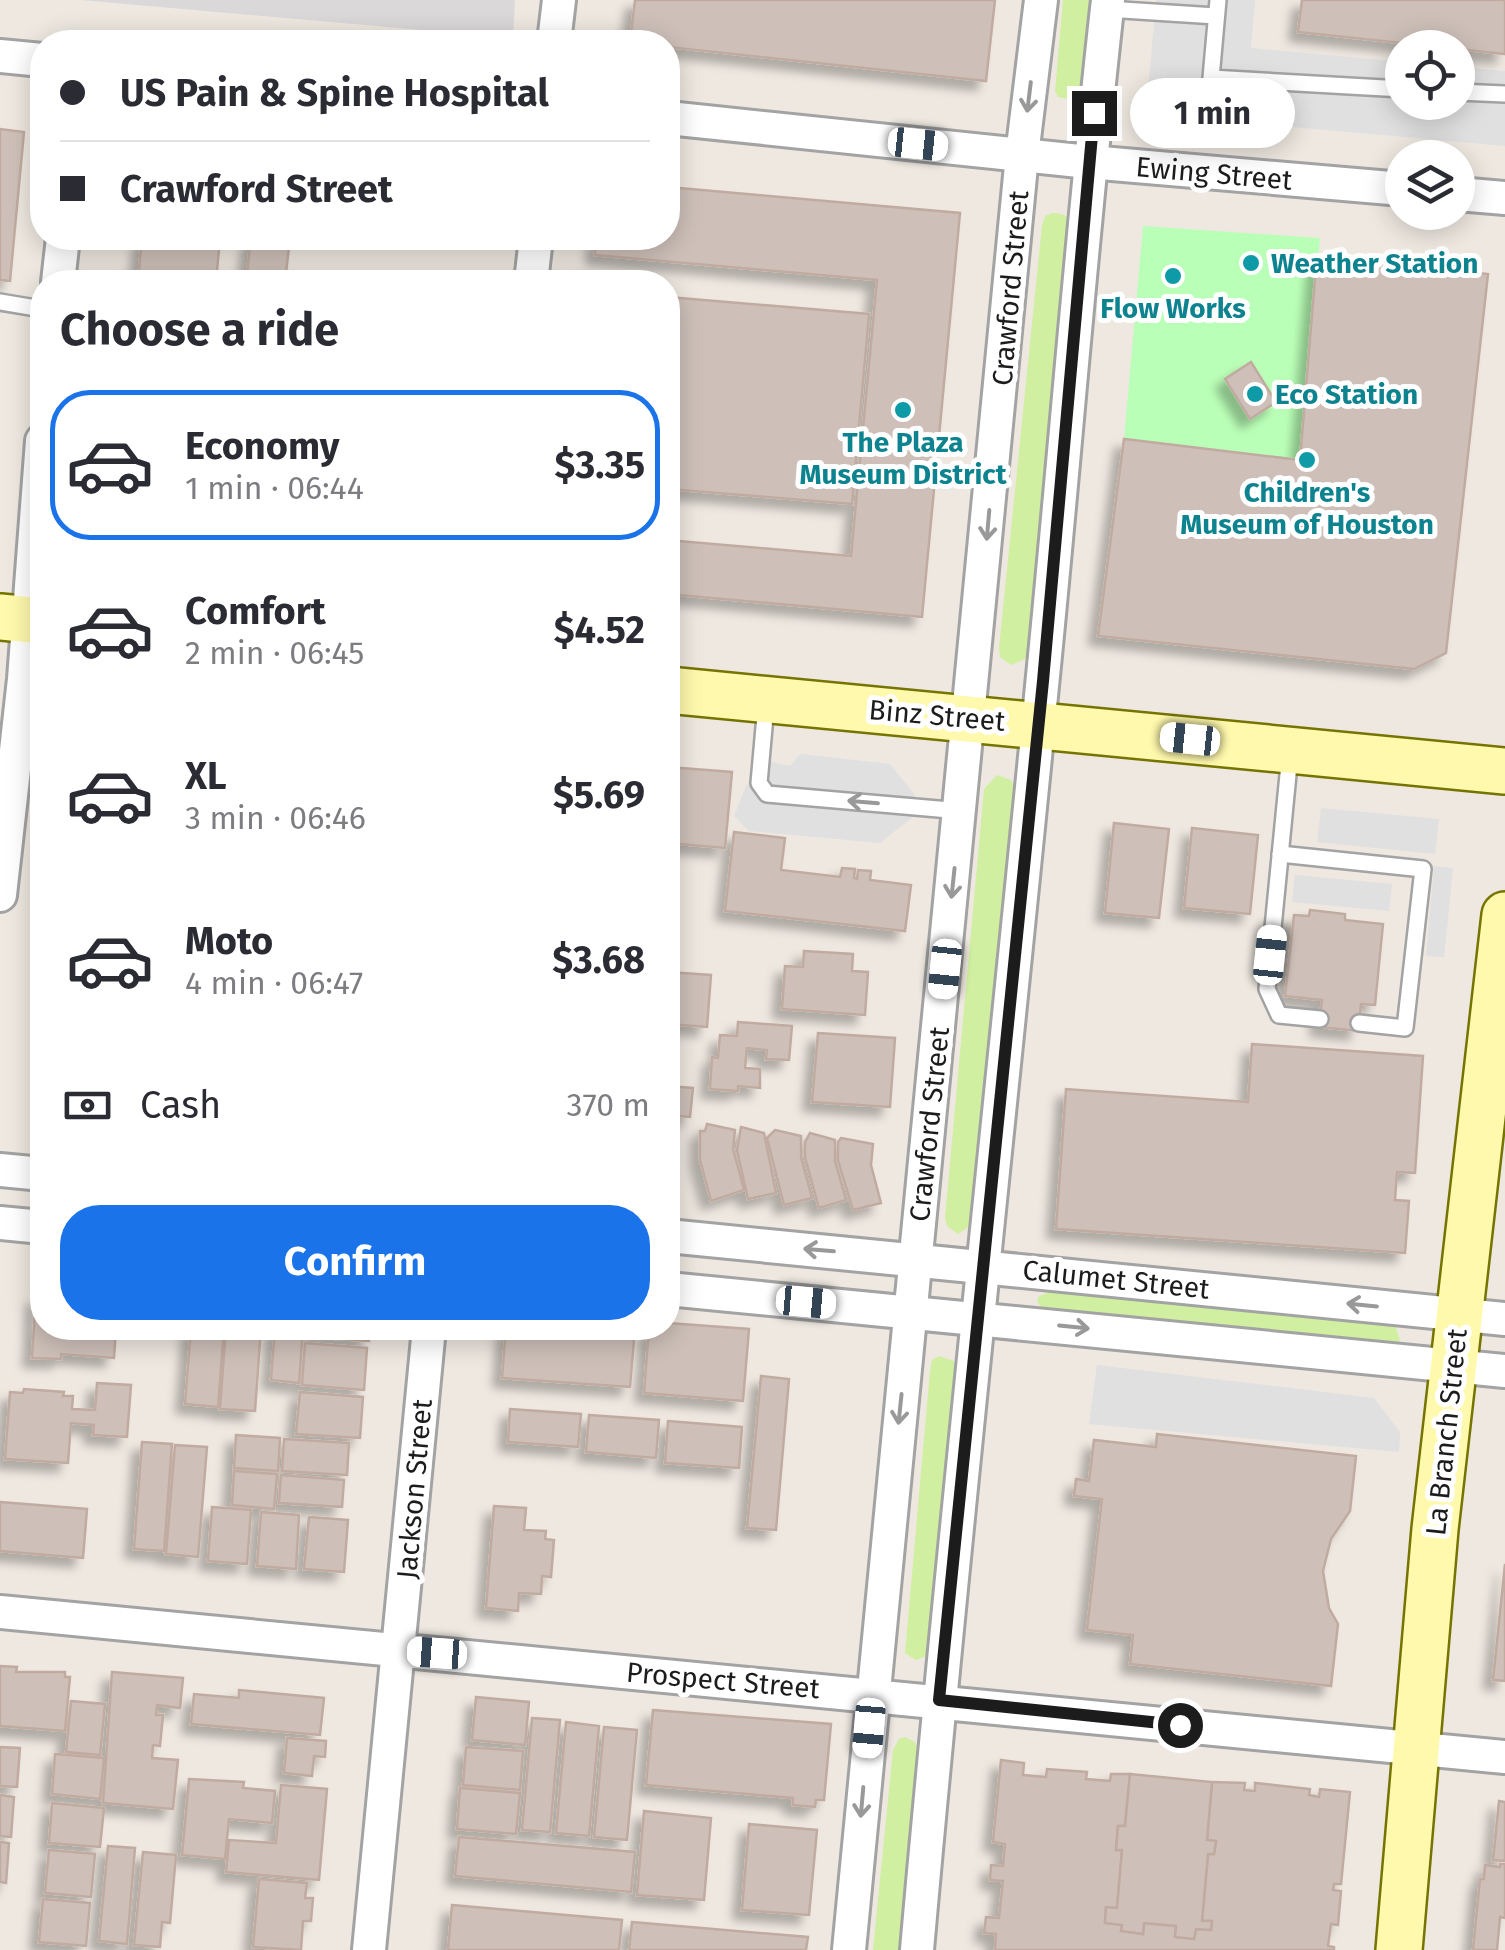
<!DOCTYPE html>
<meta charset="utf-8">
<style>
body{margin:0;font-family:"Fira Sans",sans-serif;background:#f7f7f7;color:#2b2b33;height:100vh;display:flex;flex-direction:column;font-size:38px;white-space:nowrap}
*{box-sizing:border-box;margin:0}
p{font-size:32px;color:#7c7c81}
.icon{flex:none;width:55px;height:55px;fill:none;stroke:currentColor;stroke-width:2;stroke-linecap:round;stroke-linejoin:round}
.map{position:relative;flex:1;overflow:hidden}
.panel{position:absolute;left:30px;top:270px;width:650px;height:1070px;display:flex;flex-direction:column;background:#fff;border-radius:40px;box-shadow:0 5px 25px #0003}
.panel>*{flex:none}
.hud{position:absolute;left:30px;top:30px;width:650px;height:220px;border-radius:40px;box-shadow:0 5px 25px #0003;display:grid;align-content:center;height:220px;padding:0 30px;background:#fff}
.buttons{position:absolute;left:1385px;top:30px;display:grid;gap:20px}
.buttons a{display:grid;place-items:center;width:90px;height:90px;border-radius:50%;background:#fff;box-shadow:0 5px 25px #0003;font-size:50px}
.end{position:absolute;width:45px;height:45px;margin:-22px;border:12px solid #1c1c1c;background:#fff;box-shadow:0 0 0 5px #fff}
.from{border-radius:50%}
.bubble{position:absolute;height:70px;border-radius:35px;background:#fff;box-shadow:0 5px 25px #0003;font-size:32px;font-weight:700;line-height:70px;text-align:center}
.car{position:absolute;width:30px;height:60px;margin:-30px -15px;border-radius:12px;box-shadow:0 0 8px 2px #0007;background:linear-gradient(#fff 24%,#345 0 40%,#fff 0 76%,#345 0 86%,#fff 0)}
.hud b{display:flex;align-items:center;gap:35px;height:95px;font-size:38px}
.hud b+b{border-top:2px solid #e1e1e2}
.hud i{width:25px;height:25px;background:#2b2b33}
ul{padding:0;list-style:none}
li{display:flex;align-items:center;gap:30px;height:150px;margin:0 20px 15px;padding:0 10px;border:5px solid transparent;border-radius:40px}
li div{flex:1}
li b{display:block;font-size:38px}
li em{font-style:normal;font-weight:700}
li.current{border-color:#1a73e8}
li>.icon{width:90px;height:90px;stroke-width:1.5}
h2{padding:0 30px;font-size:45px;line-height:120px}
.pay{display:flex;align-items:center;gap:25px;height:110px;padding:0 30px;font-size:38px}
.pay p{margin-inline-start:auto}
.action{display:flex;gap:20px;margin-top:auto;padding:20px 30px}
.action a{flex:1;height:115px;border-radius:40px;background:#1a73e8;color:#fff;font-size:40px;font-weight:700;line-height:115px;text-align:center}
.map>svg:first-child{display:block}
</style>
<div class="map">
<svg width="1505" height="1950" viewBox="0 0 1505 1950">
<defs>
<filter id="shadow"><feDropShadow dx="-9" dy="9" stdDeviation="5" flood-color="#0004"/></filter>
</defs>
<rect width="100%" height="100%" fill="#eee8e0"/>
<path fill="#dad8d9" d="M81,0H515L513,38Z"/>
<g fill="#d0efa0">
<path d="M1063,0H1094L1082,96L1075,100L1058,97L1055,91Z"/>
<path d="M1052,213C1064,213 1069,216 1073,227L1029,651L1025,659L1011,665L1000,657L999,648L1042,225L1045,216Z"/>
<path d="M997,775L1011,780L1017,793L974,1223L958,1234L947,1226L945,1218L984,789Z"/>
<path d="M1050,1292L1385,1325L1396,1327L1400,1341L1390,1346L1042,1309L1037,1301L1039,1296Z"/>
<path d="M939,1356L954,1361L956,1371L929,1655L916,1660L905,1653L930,1371L932,1360Z"/>
<path d="M905,1737L915,1742L918,1749L901,1950H873L893,1750L899,1739Z"/>
</g>
<path fill="#baffb7" d="M1143,226L1320,238L1300,460L1124,439Z"/>
<g fill="#e0e0e0">
<path d="M1156,0H1255L1251,48L1402,62V102H1458V67L1505,71V146L1146,114Z"/>
<path d="M800,754L890,764L915,795L914,816L880,843L749,831L734,816L746,786L771,762L790,766Z"/>
<path d="M1321,808L1439,819L1435,854L1317,842Z"/>
<path d="M1434,866L1453,868L1444,957L1426,956Z"/>
<path d="M1295,875L1392,884L1389,911L1292,902Z"/>
<path d="M1097,1365L1374,1398L1400,1432L1399,1452L1089,1424Z"/>
</g>
<g fill="#cec0b9" stroke="#c1aba1" stroke-width="2.5" filter="url(#shadow)">
<path d="M635,0H995L986,81L668,47V42H630Z"/>
<path d="M1302,0H1505V54L1298,32Z"/>
<path d="M0,129L24,132L10,281L0,280Z"/>
<path d="M668,187L960,213L922,617L668,594V540L851,556L877,280L595,255L596,238H668Z"/>
<path d="M142,238H220L216,282H138Z"/>
<path d="M251,238H290L285,282H246Z"/>
<path d="M1317,255L1488,274L1446,653L1414,669L1098,636L1124,439L1300,460Z"/>
<path d="M668,297L869,314L852,504L668,489Z"/>
<path d="M1251,362L1276,402L1250,419L1225,379Z"/>
<path d="M668,767L732,772L725,848L668,843Z"/>
<path d="M1114,823L1169,829L1159,918L1105,913Z"/>
<path d="M1192,828L1258,835L1250,914L1184,908Z"/>
<path d="M734,832L785,838L781,870L840,877L842,868L855,869L854,878L857,879L858,870L871,871L870,880L911,885L905,931L725,911Z"/>
<path d="M1310,910L1345,914V920L1383,924L1375,1005L1361,1004L1358,1031L1319,1027L1322,1000L1285,996L1294,915L1309,916Z"/>
<path d="M804,951L853,954L852,971L868,972L865,1015L782,1009L785,966L803,967Z"/>
<path d="M668,972L711,975L707,1027L668,1024Z"/>
<path d="M738,1022L792,1026L789,1060L766,1059L767,1050L747,1048L745,1068L760,1069V1088L738,1086V1091L710,1089L712,1057L718,1058L720,1035L737,1036Z"/>
<path d="M818,1033L895,1038L890,1107L812,1102Z"/>
<path d="M1252,1044L1423,1056L1415,1173L1397,1172L1395,1200L1409,1201L1405,1253L1056,1229L1066,1089L1248,1102Z"/>
<path d="M668,1086L693,1088L690,1117L668,1115Z"/>
<path d="M707,1124L735,1130L733,1149L744,1190L711,1201L700,1160V1131H705Z"/>
<path d="M741,1127L764,1133L776,1193L748,1199L737,1150Z"/>
<path d="M775,1130L801,1136V1157L812,1198L784,1205L767,1138Z"/>
<path d="M810,1133L835,1140V1161L846,1200L819,1208L805,1157V1142Z"/>
<path d="M841,1138L873,1144L871,1165L881,1203L853,1210L838,1160V1142Z"/>
<path d="M36,1296H42V1328H116L114,1358L61,1354V1359L32,1358Z"/>
<path d="M668,1323L749,1329L743,1401L644,1393L649,1328H668Z"/>
<path d="M191,1328H224L218,1407L185,1404Z"/>
<path d="M226,1328H261L255,1411L220,1409Z"/>
<path d="M275,1328H303L299,1383L271,1380Z"/>
<path d="M309,1328H370L369,1341L308,1337Z"/>
<path d="M506,1328H635L630,1387L502,1378Z"/>
<path d="M305,1343L367,1348L364,1390L302,1385Z"/>
<path d="M761,1376L789,1379L776,1530L747,1528Z"/>
<path d="M97,1383L131,1385L127,1437L93,1435L94,1425L71,1423L68,1463L5,1459L10,1392L23,1393L24,1389L64,1392L63,1396H73L72,1409L95,1410Z"/>
<path d="M300,1392L363,1397L360,1438L296,1434Z"/>
<path d="M510,1409L581,1414L578,1447L508,1442Z"/>
<path d="M589,1415L659,1420L656,1458L586,1452Z"/>
<path d="M668,1421L742,1427L739,1468L665,1463Z"/>
<path d="M1157,1434L1356,1456L1350,1511L1331,1539L1323,1571L1329,1608L1338,1624L1331,1686L1130,1664L1133,1635L1087,1630L1102,1499L1074,1496L1076,1479L1089,1481L1094,1440L1156,1447Z"/>
<path d="M236,1435L280,1438L278,1471L234,1468Z"/>
<path d="M284,1439L349,1443L347,1475L282,1471Z"/>
<path d="M142,1442L172,1444L164,1551L134,1549Z"/>
<path d="M175,1445L207,1447L198,1557L166,1554Z"/>
<path d="M234,1471L277,1474L274,1509L232,1505Z"/>
<path d="M281,1475L344,1480L342,1507L279,1503Z"/>
<path d="M0,1502L87,1509L83,1558L0,1551Z"/>
<path d="M494,1506L526,1508L524,1530L546,1531L545,1539L554,1540L551,1577L542,1576L541,1594L519,1593L518,1611L486,1608Z"/>
<path d="M212,1507L251,1510L247,1564L208,1561Z"/>
<path d="M261,1512L299,1515L296,1569L257,1566Z"/>
<path d="M309,1517L348,1520L344,1572L304,1569Z"/>
<path d="M1505,1564V1681L1493,1680Z"/>
<path d="M0,1666L17,1667L16,1672H65V1677H70L65,1731L0,1726Z"/>
<path d="M112,1672L183,1678L180,1708L157,1705L156,1715H163L160,1746L153,1745L152,1758L178,1760L173,1809L103,1803Z"/>
<path d="M239,1690L324,1698L320,1735L191,1724L194,1694L239,1698Z"/>
<path d="M476,1697L529,1702L525,1745L472,1740Z"/>
<path d="M71,1701L105,1704L100,1755L66,1752Z"/>
<path d="M653,1710L831,1724L824,1800H816L815,1807L793,1805V1798L646,1785Z"/>
<path d="M532,1718L560,1720L550,1832L522,1830Z"/>
<path d="M566,1722L599,1726L589,1836L556,1833Z"/>
<path d="M604,1727L637,1730L627,1840L594,1837Z"/>
<path d="M287,1738L326,1741L325,1757L314,1756L312,1776L284,1773Z"/>
<path d="M0,1747L20,1748L17,1787L0,1786Z"/>
<path d="M466,1747L523,1751L520,1790L463,1785Z"/>
<path d="M55,1754L104,1758L100,1799L52,1794Z"/>
<path d="M1001,1760L1024,1763L1023,1775L1046,1777L1047,1769L1087,1772L1086,1779L1110,1781L1111,1774H1130L1125,1826H1118L1116,1850H1122L1117,1908L1106,1907L1105,1923L1122,1925L1121,1931L1143,1934L1144,1923L1176,1926L1175,1937L1194,1939L1196,1929L1211,1930L1212,1921H1202L1208,1854H1214L1216,1841L1207,1840L1212,1782L1245,1783L1244,1790L1255,1791V1783L1310,1789L1309,1795L1319,1797L1320,1789L1350,1792L1341,1884H1334L1333,1890L1341,1891L1338,1925L1331,1924L1328,1946L1334,1947V1950H995L996,1934L984,1933L986,1917L999,1918L1003,1881L990,1880L991,1865L1003,1866L1005,1844L993,1842Z"/>
<path d="M1130,1774L1212,1782L1207,1840L1216,1841L1214,1854H1208L1202,1921H1212L1211,1930L1196,1929L1194,1939L1175,1937L1176,1926L1144,1923L1143,1934L1121,1931L1122,1925L1105,1923L1106,1907L1117,1908L1122,1850H1116L1118,1826H1125Z"/>
<path d="M189,1779L244,1782L243,1788L275,1791L272,1823L229,1819L225,1859L182,1855Z"/>
<path d="M281,1785L327,1789L319,1880L226,1872L229,1840L276,1843Z"/>
<path d="M460,1788L520,1793L516,1834L457,1829Z"/>
<path d="M0,1795L14,1797L11,1837L0,1836Z"/>
<path d="M1499,1801L1505,1802V1861L1493,1860Z"/>
<path d="M52,1803L104,1808L100,1847L49,1843Z"/>
<path d="M644,1811L711,1818L704,1900L637,1895Z"/>
<path d="M749,1824L817,1830L809,1915L742,1910Z"/>
<path d="M459,1837L635,1852L631,1892L455,1876Z"/>
<path d="M0,1842L9,1843L6,1883L0,1882Z"/>
<path d="M108,1846L135,1848L127,1944L99,1941Z"/>
<path d="M49,1850L95,1854L91,1897L45,1893Z"/>
<path d="M143,1852L176,1855L170,1923L162,1922L160,1947L134,1945Z"/>
<path d="M1500,1864H1505V1918L1500,1917L1497,1950H1473L1480,1879H1484L1485,1865L1500,1867Z"/>
<path d="M259,1879L307,1883L305,1898H313L311,1921H303L301,1950L253,1947Z"/>
<path d="M43,1899L90,1903L86,1946L39,1942Z"/>
<path d="M452,1905L622,1920L619,1950H448Z"/>
<path d="M632,1922L808,1937L806,1950H629Z"/>
</g>
<g fill="none" stroke-linecap="round" stroke-linejoin="round">
<defs>
<g id="lane">
<path d="M1218,0L1211,78L1402,89"/>
<path d="M1107,9L1216,16"/>
<path d="M1458,92L1505,94"/>
<path d="M0,302L42,309"/>
<path d="M766,705L759,783L767,794L961,811"/>
<path d="M1290,754L1267,989L1279,1015L1320,1019"/>
<path d="M1280,854L1423,869L1405,1028L1359,1023"/>
</g>
<g id="street">
<path d="M554,42L559,0"/>
<path d="M0,56L42,60"/>
<path d="M668,118L1089,162L1402,189"/>
<path d="M1458,194L1505,198"/>
<path d="M58,282L63,238"/>
<path d="M531,282L536,238"/>
<path d="M0,895L24,679L42,441"/>
<path d="M0,1170L42,1174"/>
<path d="M0,1223L42,1227"/>
<path d="M668,1236L1505,1319"/>
<path d="M668,1289L1505,1371"/>
<path d="M0,1612L1505,1757"/>
<path d="M369,1950L429,1328"/>
<path d="M849,1950L1022,155L1041,0"/>
<path d="M917,1950C954,1528 1001,1107 1042,686C1065,457 1082,228 1108,0"/>
</g>
<g id="secondary">
<path d="M0,617L42,621"/>
<path d="M668,690L1505,771"/>
<path d="M1399,1950L1435,1529L1505,915"/>
</g>
</defs>
<use href="#lane" stroke="#a3a3a3" stroke-width="20"/>
<use href="#street" stroke="#a3a3a3" stroke-width="38"/>
<use href="#secondary" stroke="#757400" stroke-width="50"/>
<use href="#lane" stroke="#fff" stroke-width="15"/>
<use href="#street" stroke="#fff" stroke-width="32"/>
<use href="#secondary" stroke="#fff9ad" stroke-width="45"/>
</g>
<defs><path id="oneway-shaft" d="M-6 0H5M1.5-3L5.5 0L1.5 3" fill="none" stroke-width="1.6" stroke-linecap="round" stroke-linejoin="round" transform="scale(2.5)"/></defs>
<g stroke="#999">
<use href="#oneway-shaft" transform="translate(1029 97) rotate(97)"/>
<use href="#oneway-shaft" transform="translate(988 525) rotate(95)"/>
<use href="#oneway-shaft" transform="translate(863 802) rotate(-175)"/>
<use href="#oneway-shaft" transform="translate(953 883) rotate(96)"/>
<use href="#oneway-shaft" transform="translate(819 1250) rotate(-175)"/>
<use href="#oneway-shaft" transform="translate(1362 1305) rotate(-174)"/>
<use href="#oneway-shaft" transform="translate(1074 1327) rotate(6)"/>
<use href="#oneway-shaft" transform="translate(900 1409) rotate(96)"/>
<use href="#oneway-shaft" transform="translate(862 1802) rotate(95)"/>
</g>
<g fill="none" stroke-linecap="round" stroke-linejoin="round">
<path stroke="#1c1c1c" stroke-width="12" d="M1094,113L1043,681L939,1700L1180,1725"/>
</g>
<g fill="#0f9aa8" stroke="#fff" stroke-width="4">
<circle cx="1251" cy="263" r="10"/>
<circle cx="1173" cy="276" r="10"/>
<circle cx="1255" cy="394" r="10"/>
<circle cx="903" cy="410" r="10"/>
<circle cx="1307" cy="460" r="10"/>
</g>
<g text-anchor="middle" stroke-width="10" stroke-linejoin="round" paint-order="stroke">
<g font-size="28" fill="#1c1c1c" stroke="#fff">
<text transform="translate(1214 173) rotate(5)" y="10">Ewing Street</text>
<text transform="translate(1010 288) rotate(-85)" y="10">Crawford Street</text>
<text transform="translate(937 715) rotate(5)" y="10">Binz Street</text>
<text transform="translate(929 1124) rotate(-84)" y="10">Crawford Street</text>
<text transform="translate(1116 1279) rotate(6)" y="10">Calumet Street</text>
<text transform="translate(1446 1432) rotate(-84)" y="10">La Branch Street</text>
<text transform="translate(414 1489) rotate(-85)" y="10">Jackson Street</text>
<text transform="translate(723 1680) rotate(5)" y="10">Prospect Street</text>
</g>
<g font-size="28" font-weight="bold" fill="#0d838f" stroke="#fff">
<text x="1271" y="273" text-anchor="start">Weather Station</text>
<text x="1173" y="318">Flow Works</text>
<text x="1275" y="404" text-anchor="start">Eco Station</text>
<text x="903" y="452">The Plaza<tspan x="903" dy="32">Museum District</tspan></text>
<text x="1307" y="502">Children's<tspan x="1307" dy="32">Museum of Houston</tspan></text>
</g>
</g>
</svg>
<div class="buttons">
<a><svg class="icon" aria-label="locate" viewBox="0 0 24 24"><circle cx="12" cy="12" r="6"/><path d="M12 2v4M12 18v4M2 12h4M18 12h4"/></svg></a>
<a><svg class="icon" aria-label="layers" viewBox="0 0 24 24"><path d="M12 4l9 5-9 5-9-5zM3 14l9 5 9-5"/></svg></a>
</div>
<i class="end from" style="left:1180px;top:1725px"></i>
<i class="end" style="left:1094px;top:113px"></i>
<div class="bubble" style="left:1130px;top:78px;width:165px">1 min</div>
<i class="car" style="left:918px;top:144px;rotate:96deg"></i>
<i class="car" style="left:1190px;top:739px;rotate:276deg"></i>
<i class="car" style="left:1270px;top:955px;rotate:6deg"></i>
<i class="car" style="left:945px;top:969px;rotate:186deg"></i>
<i class="car" style="left:806px;top:1302px;rotate:95deg"></i>
<i class="car" style="left:437px;top:1653px;rotate:274deg"></i>
<i class="car" style="left:869px;top:1728px;rotate:185deg"></i>
<div class="hud">
<b><i class="from"></i>US Pain &amp; Spine Hospital</b>
<b><i></i>Crawford Street</b>
</div>
<section class="panel">
<h2>Choose a ride</h2>
<ul>
<li class="current"><svg class="icon" aria-label="car" viewBox="0 0 24 24"><path d="M5 17H2v-5l4-1 3-4h7l3 4 3 1v5h-3M9 17h6M6 11h13"/><circle cx="7" cy="17" r="2"/><circle cx="17" cy="17" r="2"/></svg><div><b>Economy</b><p>1 min · 06:44</p></div><em>$3.35</em></li>
<li><svg class="icon" aria-label="car" viewBox="0 0 24 24"><path d="M5 17H2v-5l4-1 3-4h7l3 4 3 1v5h-3M9 17h6M6 11h13"/><circle cx="7" cy="17" r="2"/><circle cx="17" cy="17" r="2"/></svg><div><b>Comfort</b><p>2 min · 06:45</p></div><em>$4.52</em></li>
<li><svg class="icon" aria-label="car" viewBox="0 0 24 24"><path d="M5 17H2v-5l4-1 3-4h7l3 4 3 1v5h-3M9 17h6M6 11h13"/><circle cx="7" cy="17" r="2"/><circle cx="17" cy="17" r="2"/></svg><div><b>XL</b><p>3 min · 06:46</p></div><em>$5.69</em></li>
<li><svg class="icon" aria-label="car" viewBox="0 0 24 24"><path d="M5 17H2v-5l4-1 3-4h7l3 4 3 1v5h-3M9 17h6M6 11h13"/><circle cx="7" cy="17" r="2"/><circle cx="17" cy="17" r="2"/></svg><div><b>Moto</b><p>4 min · 06:47</p></div><em>$3.68</em></li>
</ul>
<div class="pay"><svg class="icon" aria-label="cash" viewBox="0 0 24 24"><path d="M3 7h18v10H3z"/><circle cx="12" cy="12" r="2"/></svg>Cash<p>370 m</p></div>
<div class="action"><a>Confirm</a></div>
</section>
</div>
